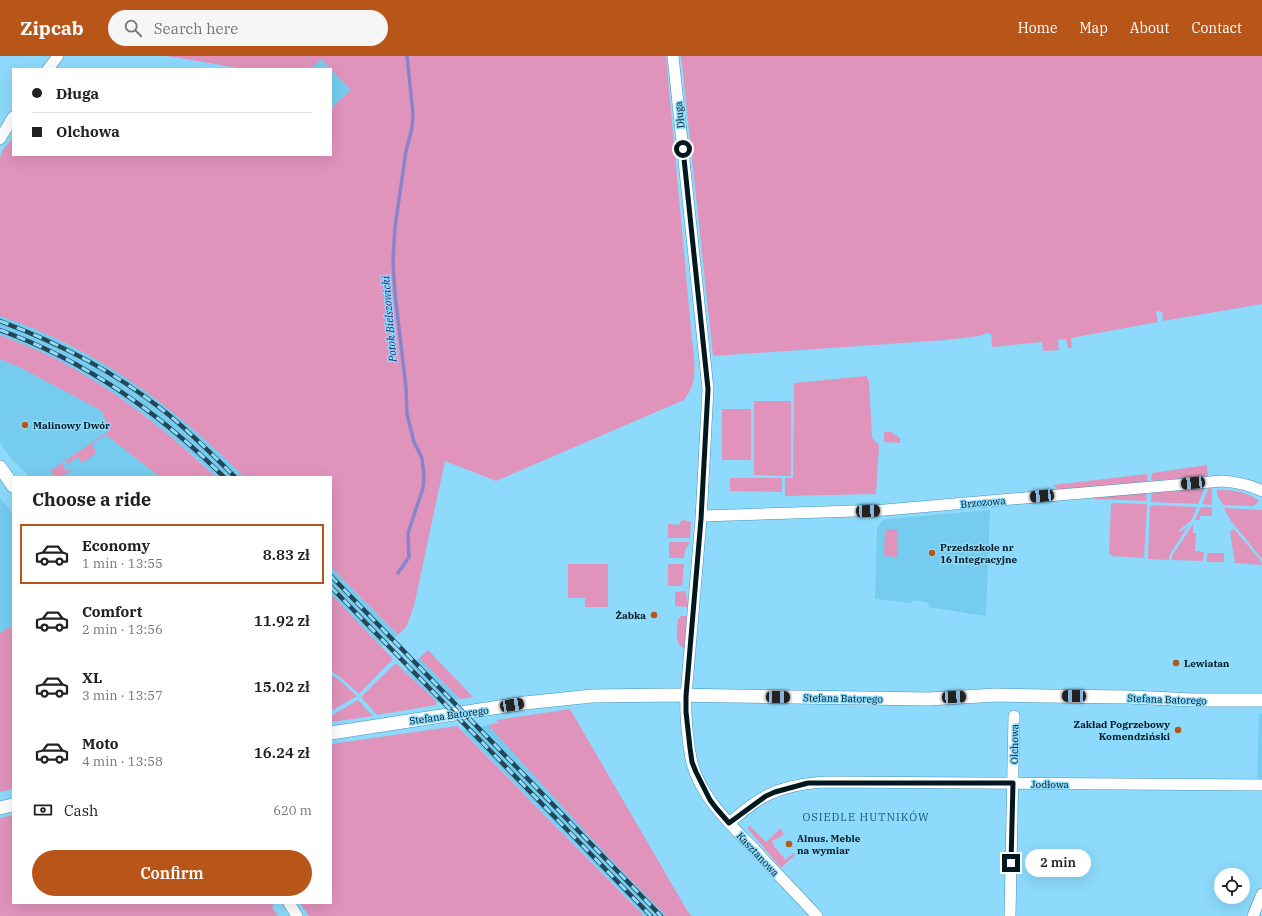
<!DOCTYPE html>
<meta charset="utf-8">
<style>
body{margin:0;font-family:"IBM Plex Serif",serif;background:#f6f6f6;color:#222;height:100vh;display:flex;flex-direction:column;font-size:15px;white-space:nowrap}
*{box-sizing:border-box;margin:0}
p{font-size:13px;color:#767676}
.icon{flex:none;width:22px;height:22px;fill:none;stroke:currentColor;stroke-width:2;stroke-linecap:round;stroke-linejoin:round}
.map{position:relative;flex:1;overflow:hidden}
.panel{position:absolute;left:12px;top:420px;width:320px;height:428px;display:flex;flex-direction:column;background:#fff;border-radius:0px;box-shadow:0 4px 16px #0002}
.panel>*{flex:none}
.hud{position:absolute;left:12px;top:12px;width:320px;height:88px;border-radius:0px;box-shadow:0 4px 16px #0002;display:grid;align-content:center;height:88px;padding:0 20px;background:#fff}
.tools{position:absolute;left:1214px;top:812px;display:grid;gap:8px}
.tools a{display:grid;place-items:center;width:36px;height:36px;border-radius:50%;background:#fff;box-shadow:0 4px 16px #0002;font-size:20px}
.end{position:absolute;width:18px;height:18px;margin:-9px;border:5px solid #011821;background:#fff;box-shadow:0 0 0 2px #fff}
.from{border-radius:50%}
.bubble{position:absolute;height:28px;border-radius:14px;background:#fff;box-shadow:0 4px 16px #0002;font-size:13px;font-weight:600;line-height:28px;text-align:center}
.car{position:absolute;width:12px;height:24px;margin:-12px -6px;border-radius:5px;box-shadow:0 0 3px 1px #0007;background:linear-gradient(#222 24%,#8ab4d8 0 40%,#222 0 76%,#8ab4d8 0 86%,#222 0)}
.hud b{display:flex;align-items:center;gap:14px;height:38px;font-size:15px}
.hud b+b{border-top:1px solid #e0e0e0}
.hud i{width:10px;height:10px;background:#222}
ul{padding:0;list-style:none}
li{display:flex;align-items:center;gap:12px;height:60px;margin:0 8px 6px;padding:0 12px;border:2px solid transparent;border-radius:0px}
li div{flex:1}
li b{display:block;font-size:15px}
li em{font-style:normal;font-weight:600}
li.on{border-color:#b8561a}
li>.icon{width:36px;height:36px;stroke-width:1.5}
h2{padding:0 20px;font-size:18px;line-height:48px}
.pay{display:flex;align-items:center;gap:10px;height:44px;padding:0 20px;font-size:15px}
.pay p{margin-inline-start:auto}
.cta{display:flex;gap:8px;margin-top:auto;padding:8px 20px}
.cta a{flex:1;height:46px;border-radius:24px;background:#b8561a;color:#fff;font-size:16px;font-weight:600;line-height:46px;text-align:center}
header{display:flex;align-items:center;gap:24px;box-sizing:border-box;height:56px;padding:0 20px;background:#b8561a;color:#fff}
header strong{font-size:19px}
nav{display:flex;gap:22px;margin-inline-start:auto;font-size:14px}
.search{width:280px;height:36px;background:#f6f6f6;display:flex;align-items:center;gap:10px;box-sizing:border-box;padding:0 14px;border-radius:22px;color:#767676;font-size:15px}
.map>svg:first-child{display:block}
</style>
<header>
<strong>Zipcab</strong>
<div class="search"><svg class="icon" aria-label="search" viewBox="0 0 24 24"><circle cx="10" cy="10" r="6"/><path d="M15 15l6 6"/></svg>Search here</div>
<nav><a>Home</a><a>Map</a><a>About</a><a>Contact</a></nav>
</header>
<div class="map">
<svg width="1262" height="860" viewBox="0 0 1262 860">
<rect width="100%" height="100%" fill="#8ddafc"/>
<g fill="#76ccef">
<path d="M321,2L351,34L331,52V13H310Z"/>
<path d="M0,260L31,270L87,299L115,314L139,330L184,365L215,392L244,421H216L194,400L170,380L143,358L116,339L89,321L53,302L0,279Z"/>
<path d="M0,303L23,313L102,355L110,375L166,421H30L12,404L0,387Z"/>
<path d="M0,441L13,458V569L0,577Z"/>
<path d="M990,454L986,560L928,551L929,547L913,544L912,547L875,543L877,472L882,465L886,463Z"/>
<path d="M331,511L398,579L382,591L331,538Z"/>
<path d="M419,602L460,643L438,647L405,615Z"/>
<path d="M1259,658H1262V725H1257Z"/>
<path d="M499,667L682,860H645L462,674Z"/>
</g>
<g fill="#e094bc">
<path d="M167,0H666L692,284C694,299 697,318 691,333C689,337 686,340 684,344L496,425L445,405L414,550L406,571L398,579L331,511V421H244C172,349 98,293 0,260V102L2,95L13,82V99H331V52L351,34L321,3L310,13H245Z"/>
<path d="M681,0H1262V248L1163,265L1162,256L1156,255L1158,266L1071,282L1072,292H1068L1066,283L1058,284L1059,294L1043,295L1042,286L992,291L991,278L988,277L979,280L946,284L713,300Z"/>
<path d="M0,279C18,286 36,293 54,302C114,332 167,375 216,421H160L106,379L92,388C94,392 97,395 94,399L82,407L78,401L68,408L66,405L63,408L66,415L70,413L71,415L61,421H54L50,415L109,375L102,355L23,313L0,303Z"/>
<path d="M866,320L869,325L872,382L879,389L876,438L785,440V422H793L794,327Z"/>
<path d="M754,345H791V420L754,419Z"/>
<rect x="722" y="353" width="29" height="51"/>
<path d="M884,376H891L900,382V387L884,386Z"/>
<path d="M1207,409L1208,420L1151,425L1152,417Z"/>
<path d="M1147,418L1148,426L1059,434L1056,432L1053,429Z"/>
<path d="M730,422H782V436L730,435Z"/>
<path d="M1205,431L1198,448L1151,446V436Z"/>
<path d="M1209,431H1212V449L1202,448Z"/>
<path d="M1217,434C1232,434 1247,435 1259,445L1254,450L1223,449L1217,438Z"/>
<path d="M1146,436L1147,445L1094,443V441Z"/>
<path d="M1113,447L1146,448L1147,451L1144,502L1111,500V499L1109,498L1111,448Z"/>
<path d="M1152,449L1197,451L1191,465L1179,474V477L1188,470L1170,498L1169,504L1148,503L1150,451Z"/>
<path d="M1201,451H1212V460H1200V464H1195Z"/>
<path d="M1224,452L1262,454V503L1231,465Z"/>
<path d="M684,464L691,466L690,482H669L668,481V468L679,469L681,465Z"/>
<path d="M1193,468V477H1196L1195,495L1204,496L1203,505L1172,504V500Z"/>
<path d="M885,473H897L898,495L897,501L884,500Z"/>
<path d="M1234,473L1260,504L1262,509L1235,507L1230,476Z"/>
<path d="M670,486H690L685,494L684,502H669V487Z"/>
<rect x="1207" y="497" width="17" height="9"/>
<path d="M568,508H608V551H585V542H568Z"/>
<path d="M670,508H684L682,530H670L668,529V509Z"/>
<path d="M685,535L688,546V551L675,550V536Z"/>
<path d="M331,538L393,603L359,638L339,620L331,615Z"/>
<path d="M681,560H687L685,593C674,589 677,573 678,563Z"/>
<path d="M13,569V733L0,736V577Z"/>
<path d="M428,594L472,640L473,641L460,643L419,602Z"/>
<path d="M396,607L436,645V649L377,659L361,641Z"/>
<path d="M331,619L338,623L357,640L331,655Z"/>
<path d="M358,644L373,660L331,666V660Z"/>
<path d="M570,653L688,856L692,860H666L603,795L488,669L499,667L496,664Z"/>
<path d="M457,670L461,674L644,860H309L300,847H331V688Z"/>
<path d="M13,759V847H274L272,851L278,860H0V762Z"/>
<path d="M750,770L766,786L781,772L784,779L772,785L775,792H776L782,800L783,799L785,804L794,797L795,799L781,812L747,772Z"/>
</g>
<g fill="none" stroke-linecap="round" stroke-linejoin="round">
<path stroke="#8983cc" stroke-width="3.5" d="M398,517L409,501L408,477L423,432L424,421L422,402L414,386L407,358L406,332L395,238L393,205L395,171L406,95L412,72L413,58L407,0"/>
<defs>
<g id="minor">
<path d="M673,0L708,333L701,463L686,640C685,658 688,689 692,707C702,743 731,769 756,795C776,817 797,838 817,860"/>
<path d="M48,13L58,0"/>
<path d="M0,83L13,61"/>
<path d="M702,460L885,454L1222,425C1236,426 1249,428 1262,435"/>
<path d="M729,767C740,758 751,748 764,741C782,731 806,727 827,726L1262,729"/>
<path d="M289,847L297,860"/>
<path d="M1010,860L1014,660"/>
<path d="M1253,860L1262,838"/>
</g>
<g id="tertiary">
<path d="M0,411L13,430"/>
<path d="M331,677L525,647L592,640L671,639L928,643L996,639L1046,640L1128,641L1194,644H1262"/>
<path d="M0,752L13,749"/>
</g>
</defs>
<use href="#minor" stroke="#4693b3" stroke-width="12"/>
<use href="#tertiary" stroke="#4693b3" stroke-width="14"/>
<use href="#minor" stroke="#fff" stroke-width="11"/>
<use href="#tertiary" stroke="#fff" stroke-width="13"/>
<defs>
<g id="rail">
<path d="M0,265C61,288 113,315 164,355C189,375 212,398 235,421"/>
<path d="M0,274C86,305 160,357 224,421"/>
<path d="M331,520L661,860"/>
<path d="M331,531L651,860"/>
</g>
</defs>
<use href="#rail" stroke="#234757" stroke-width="4.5"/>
<use href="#rail" stroke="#8ddafc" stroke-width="3" stroke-dasharray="9" stroke-linecap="butt"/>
</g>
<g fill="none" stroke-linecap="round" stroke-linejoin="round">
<path stroke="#011821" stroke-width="5" d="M683,93L708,333L701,463L686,640V656L690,692L692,706L696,716L710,744L716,752L729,767L766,740L775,736L808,727H1013L1011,807"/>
</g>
<g fill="#b8561a" stroke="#8ddafc" stroke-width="1.5">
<circle cx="25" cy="369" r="4"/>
<circle cx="932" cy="497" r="4"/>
<circle cx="654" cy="559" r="4"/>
<circle cx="1176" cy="607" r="4"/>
<circle cx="1178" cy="674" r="4"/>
<circle cx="789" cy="788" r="4"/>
</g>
<g text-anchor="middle" stroke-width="3" stroke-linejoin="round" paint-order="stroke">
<g font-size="10" fill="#011821" stroke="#8ddafc">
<text transform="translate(679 59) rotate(-96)" y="4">Długa</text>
<text transform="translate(983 446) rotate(-5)" y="4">Brzozowa</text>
<text transform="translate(843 642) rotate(1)" y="4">Stefana Batorego</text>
<text transform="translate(1167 643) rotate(2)" y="4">Stefana Batorego</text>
<text transform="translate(449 659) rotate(-8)" y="4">Stefana Batorego</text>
<text transform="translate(1014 688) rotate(-89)" y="4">Olchowa</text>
<text x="1050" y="732">Jodłowa</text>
<text transform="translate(758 798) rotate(47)" y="4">Kasztanowa</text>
</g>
<g font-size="10" font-weight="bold" fill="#011821" stroke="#8ddafc" text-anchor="start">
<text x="33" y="373">Malinowy Dwór</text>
<text x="940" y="495">Przedszkole nr<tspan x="940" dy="12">16 Integracyjne</tspan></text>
<text x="646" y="563" text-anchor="end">Żabka</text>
<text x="1184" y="611">Lewiatan</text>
<text x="1170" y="672" text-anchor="end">Zakład Pogrzebowy<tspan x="1170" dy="12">Komendziński</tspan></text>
<text x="797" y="786">Alnus. Meble<tspan x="797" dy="12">na wymiar</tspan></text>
</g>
<g font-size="11" font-style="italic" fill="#352177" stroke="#8ddafc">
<text transform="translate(389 263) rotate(-95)" y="4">Potok Bielszowicki</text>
</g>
<g font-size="11" letter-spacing="1" fill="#19576e" stroke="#8ddafc">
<text x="866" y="765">OSIEDLE HUTNIKÓW</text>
</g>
</g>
</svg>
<div class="tools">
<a><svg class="icon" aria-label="locate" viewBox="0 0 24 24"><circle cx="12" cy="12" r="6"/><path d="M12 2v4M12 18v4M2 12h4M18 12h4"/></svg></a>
</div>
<i class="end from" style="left:683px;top:93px"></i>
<i class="end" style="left:1011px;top:807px"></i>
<div class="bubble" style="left:1025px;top:793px;width:66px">2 min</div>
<i class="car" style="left:1193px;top:427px;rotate:265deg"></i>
<i class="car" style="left:1042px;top:440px;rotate:265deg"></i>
<i class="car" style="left:868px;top:455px;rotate:88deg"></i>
<i class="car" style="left:1074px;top:640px;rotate:271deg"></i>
<i class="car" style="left:778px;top:641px;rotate:91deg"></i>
<i class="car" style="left:954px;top:641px;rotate:87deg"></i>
<i class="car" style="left:512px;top:649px;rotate:81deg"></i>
<div class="hud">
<b><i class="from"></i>Długa</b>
<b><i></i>Olchowa</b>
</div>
<section class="panel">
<h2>Choose a ride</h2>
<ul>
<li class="on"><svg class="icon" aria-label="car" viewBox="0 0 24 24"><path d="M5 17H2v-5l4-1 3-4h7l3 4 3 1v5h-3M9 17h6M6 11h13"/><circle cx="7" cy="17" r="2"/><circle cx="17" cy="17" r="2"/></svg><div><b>Economy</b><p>1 min · 13:55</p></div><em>8.83 zł</em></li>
<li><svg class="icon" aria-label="car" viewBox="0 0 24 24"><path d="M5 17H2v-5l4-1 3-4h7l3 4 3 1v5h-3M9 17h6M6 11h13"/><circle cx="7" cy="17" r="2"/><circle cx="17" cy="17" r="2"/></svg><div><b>Comfort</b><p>2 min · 13:56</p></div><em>11.92 zł</em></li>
<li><svg class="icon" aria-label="car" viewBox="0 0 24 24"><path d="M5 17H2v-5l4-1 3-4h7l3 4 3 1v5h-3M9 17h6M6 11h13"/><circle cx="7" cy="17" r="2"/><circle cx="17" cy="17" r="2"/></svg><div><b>XL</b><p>3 min · 13:57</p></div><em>15.02 zł</em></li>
<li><svg class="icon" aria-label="car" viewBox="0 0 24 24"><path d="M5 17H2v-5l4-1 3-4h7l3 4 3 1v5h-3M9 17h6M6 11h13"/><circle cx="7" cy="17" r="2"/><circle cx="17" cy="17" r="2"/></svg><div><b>Moto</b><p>4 min · 13:58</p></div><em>16.24 zł</em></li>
</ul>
<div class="pay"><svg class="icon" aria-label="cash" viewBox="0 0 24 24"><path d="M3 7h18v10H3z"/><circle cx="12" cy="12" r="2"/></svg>Cash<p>620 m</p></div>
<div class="cta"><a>Confirm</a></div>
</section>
</div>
